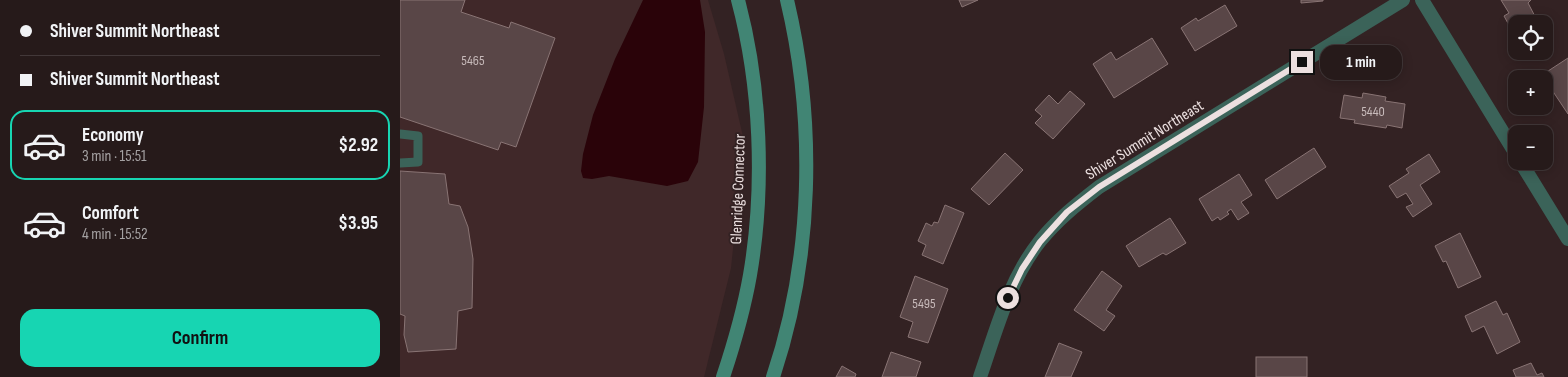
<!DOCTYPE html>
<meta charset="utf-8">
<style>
body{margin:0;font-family:"Sofia Sans Condensed",sans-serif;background:#322727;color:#f1f3f6;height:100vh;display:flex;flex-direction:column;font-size:19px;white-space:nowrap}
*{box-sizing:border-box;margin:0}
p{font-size:16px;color:#a4a1a2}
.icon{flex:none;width:28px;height:28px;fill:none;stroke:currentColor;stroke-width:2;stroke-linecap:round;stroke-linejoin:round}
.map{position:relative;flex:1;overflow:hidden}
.panel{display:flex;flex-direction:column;background:#261a1a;width:400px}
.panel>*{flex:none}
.guide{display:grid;align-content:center;height:110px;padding:0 20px;background:#261a1a}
.fabs{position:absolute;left:1108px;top:15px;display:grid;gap:10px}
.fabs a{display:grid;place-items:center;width:45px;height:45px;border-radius:10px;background:#261a1a;box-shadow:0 2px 12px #0003,0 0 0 1px #423839;font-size:25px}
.end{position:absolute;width:22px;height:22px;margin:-11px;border:6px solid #ece0e0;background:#111;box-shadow:0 0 0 2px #111}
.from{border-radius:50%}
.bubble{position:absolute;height:35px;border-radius:15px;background:#261a1a;box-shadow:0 2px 12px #0003,0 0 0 1px #423839;font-size:16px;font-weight:700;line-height:35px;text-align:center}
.guide b{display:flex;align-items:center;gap:18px;height:48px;font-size:19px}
.guide b+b{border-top:1px solid #423839}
.guide i{width:12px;height:12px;background:#f1f3f6}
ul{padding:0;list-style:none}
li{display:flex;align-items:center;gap:15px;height:70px;margin:0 10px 8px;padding:0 10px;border:2px solid transparent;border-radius:15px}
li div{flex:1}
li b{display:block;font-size:19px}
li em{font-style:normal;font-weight:700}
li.on{border-color:#17d5b2}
li>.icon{width:45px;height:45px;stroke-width:1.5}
.button{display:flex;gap:10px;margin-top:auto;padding:10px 20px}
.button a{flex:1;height:58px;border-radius:15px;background:#17d5b2;color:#111;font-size:20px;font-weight:700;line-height:58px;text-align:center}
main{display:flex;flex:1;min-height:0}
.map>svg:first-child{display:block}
</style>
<main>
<section class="panel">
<div class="guide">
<b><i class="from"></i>Shiver Summit Northeast</b>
<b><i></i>Shiver Summit Northeast</b>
</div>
<ul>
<li class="on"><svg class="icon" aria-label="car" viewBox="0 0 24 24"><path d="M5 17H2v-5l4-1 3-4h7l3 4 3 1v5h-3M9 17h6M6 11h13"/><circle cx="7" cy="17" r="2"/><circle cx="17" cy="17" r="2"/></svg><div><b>Economy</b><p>3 min · 15:51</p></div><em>$2.92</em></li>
<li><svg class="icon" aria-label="car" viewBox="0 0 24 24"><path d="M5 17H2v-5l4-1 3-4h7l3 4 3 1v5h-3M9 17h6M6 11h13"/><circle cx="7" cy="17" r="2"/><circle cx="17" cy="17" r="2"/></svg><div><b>Comfort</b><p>4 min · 15:52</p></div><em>$3.95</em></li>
</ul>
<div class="button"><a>Confirm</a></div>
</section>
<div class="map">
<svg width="1168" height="377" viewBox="0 0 1168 377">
<rect width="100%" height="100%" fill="#332223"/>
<path fill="#402829" d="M0,0H308L324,54L344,141L331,268L304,377H0Z"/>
<path fill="#2a0309" d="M243,0H300L305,32L304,107L298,162L288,181L267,186L209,176L192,179L183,178L181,171L183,154L193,115L215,59Z"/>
<g fill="#594647" stroke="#897474">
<path d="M0,0H65L61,12L109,28L111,22L155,38L116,147L101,142L98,150L0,117Z"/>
<path d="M559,0H578L562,7Z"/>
<path d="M901,0H923V1L901,3Z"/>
<path d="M1101,0H1131L1128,3L1139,24H1116V38L1104,16L1109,13Z"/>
<path d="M825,5L837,26L795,51L781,28L796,18L798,21Z"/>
<path d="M752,38L768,64L714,98L693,64L711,52L716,60Z"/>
<path d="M1168,58V114L1142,75Z"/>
<path d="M670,91L685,104L653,139L635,123L642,116L635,110L649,95L658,104Z"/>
<path d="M963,93L986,97L985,101L1005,104L1002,128L987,125L986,128L954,123L955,120L940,118L944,95L962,98Z"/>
<path d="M914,148L926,167L877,199L865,180Z"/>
<path d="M605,153L623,170L589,205L571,189Z"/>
<path d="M1029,154L1040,172L1020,185L1032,204L1013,217L1006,207L1013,204L1006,193L997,198L989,186L1009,173L1006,169Z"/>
<path d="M0,171L45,174L49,204L60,206L68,227L73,259L72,308L58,311L56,349L8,352L4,335L5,316L0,314Z"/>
<path d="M839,174L852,195L841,202L849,213L838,220L831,209L827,212L829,214L820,220L818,217L812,221L799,199Z"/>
<path d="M545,205L564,213L543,264L522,255L526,245L518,241L526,223L532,226L534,222L538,223Z"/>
<path d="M770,218L786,243L766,255L763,253L739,267L726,246Z"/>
<path d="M1060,233L1081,277L1058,288L1046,261L1043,262L1035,246Z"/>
<path d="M702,271L722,286L706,310L715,316L704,331L674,310Z"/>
<path d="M515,276L548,289L528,343L508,337L513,322L500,317Z"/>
<path d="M1096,301L1103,315L1107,313L1120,342L1097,354L1084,326L1072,332L1065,316Z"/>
<path d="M659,343L682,352L671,377H645Z"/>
<path d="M491,352L521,362L516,377H482Z"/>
<rect x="856" y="357" width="51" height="20"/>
<path d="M1131,363L1137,375L1142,373L1144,377H1116L1113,370Z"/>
<path d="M442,366L456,374L455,377H436Z"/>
</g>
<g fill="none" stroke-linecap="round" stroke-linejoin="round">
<path stroke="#3b6359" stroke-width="9" d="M0,134L18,136V162L0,163"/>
<g stroke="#3b6359" stroke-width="14">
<path d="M1022,0L1116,154"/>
<path d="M1120,161L1168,239"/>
<path d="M580,377C596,331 609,280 640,241C657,220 677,204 699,187L1003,0"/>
</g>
<g stroke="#418574" stroke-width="14">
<path d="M323,377C334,344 344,309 350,275C365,187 361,86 338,0"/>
<path d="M373,377C413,258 416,122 387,0"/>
</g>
</g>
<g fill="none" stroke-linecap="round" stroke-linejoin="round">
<path stroke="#ece0e0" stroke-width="6" d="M608,298L622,269L640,242L667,212L699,187L902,62"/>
</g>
<g text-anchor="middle" stroke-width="4" stroke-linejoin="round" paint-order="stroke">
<g font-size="14" fill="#c7baba">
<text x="73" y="65">5465</text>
<text x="973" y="116">5440</text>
<text x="524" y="308">5495</text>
</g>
<g font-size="16" fill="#ece0e0" stroke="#332223">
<text transform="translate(744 139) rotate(-32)" y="6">Shiver Summit Northeast</text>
<text transform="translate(337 189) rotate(-88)" y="6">Glenridge Connector</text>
</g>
</g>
</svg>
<div class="fabs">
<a><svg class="icon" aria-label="locate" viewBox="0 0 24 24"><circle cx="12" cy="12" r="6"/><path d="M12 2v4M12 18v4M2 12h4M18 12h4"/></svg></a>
<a>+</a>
<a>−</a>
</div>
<i class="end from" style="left:608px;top:298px"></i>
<i class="end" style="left:902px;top:62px"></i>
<div class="bubble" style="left:920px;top:45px;width:82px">1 min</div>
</div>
</main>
